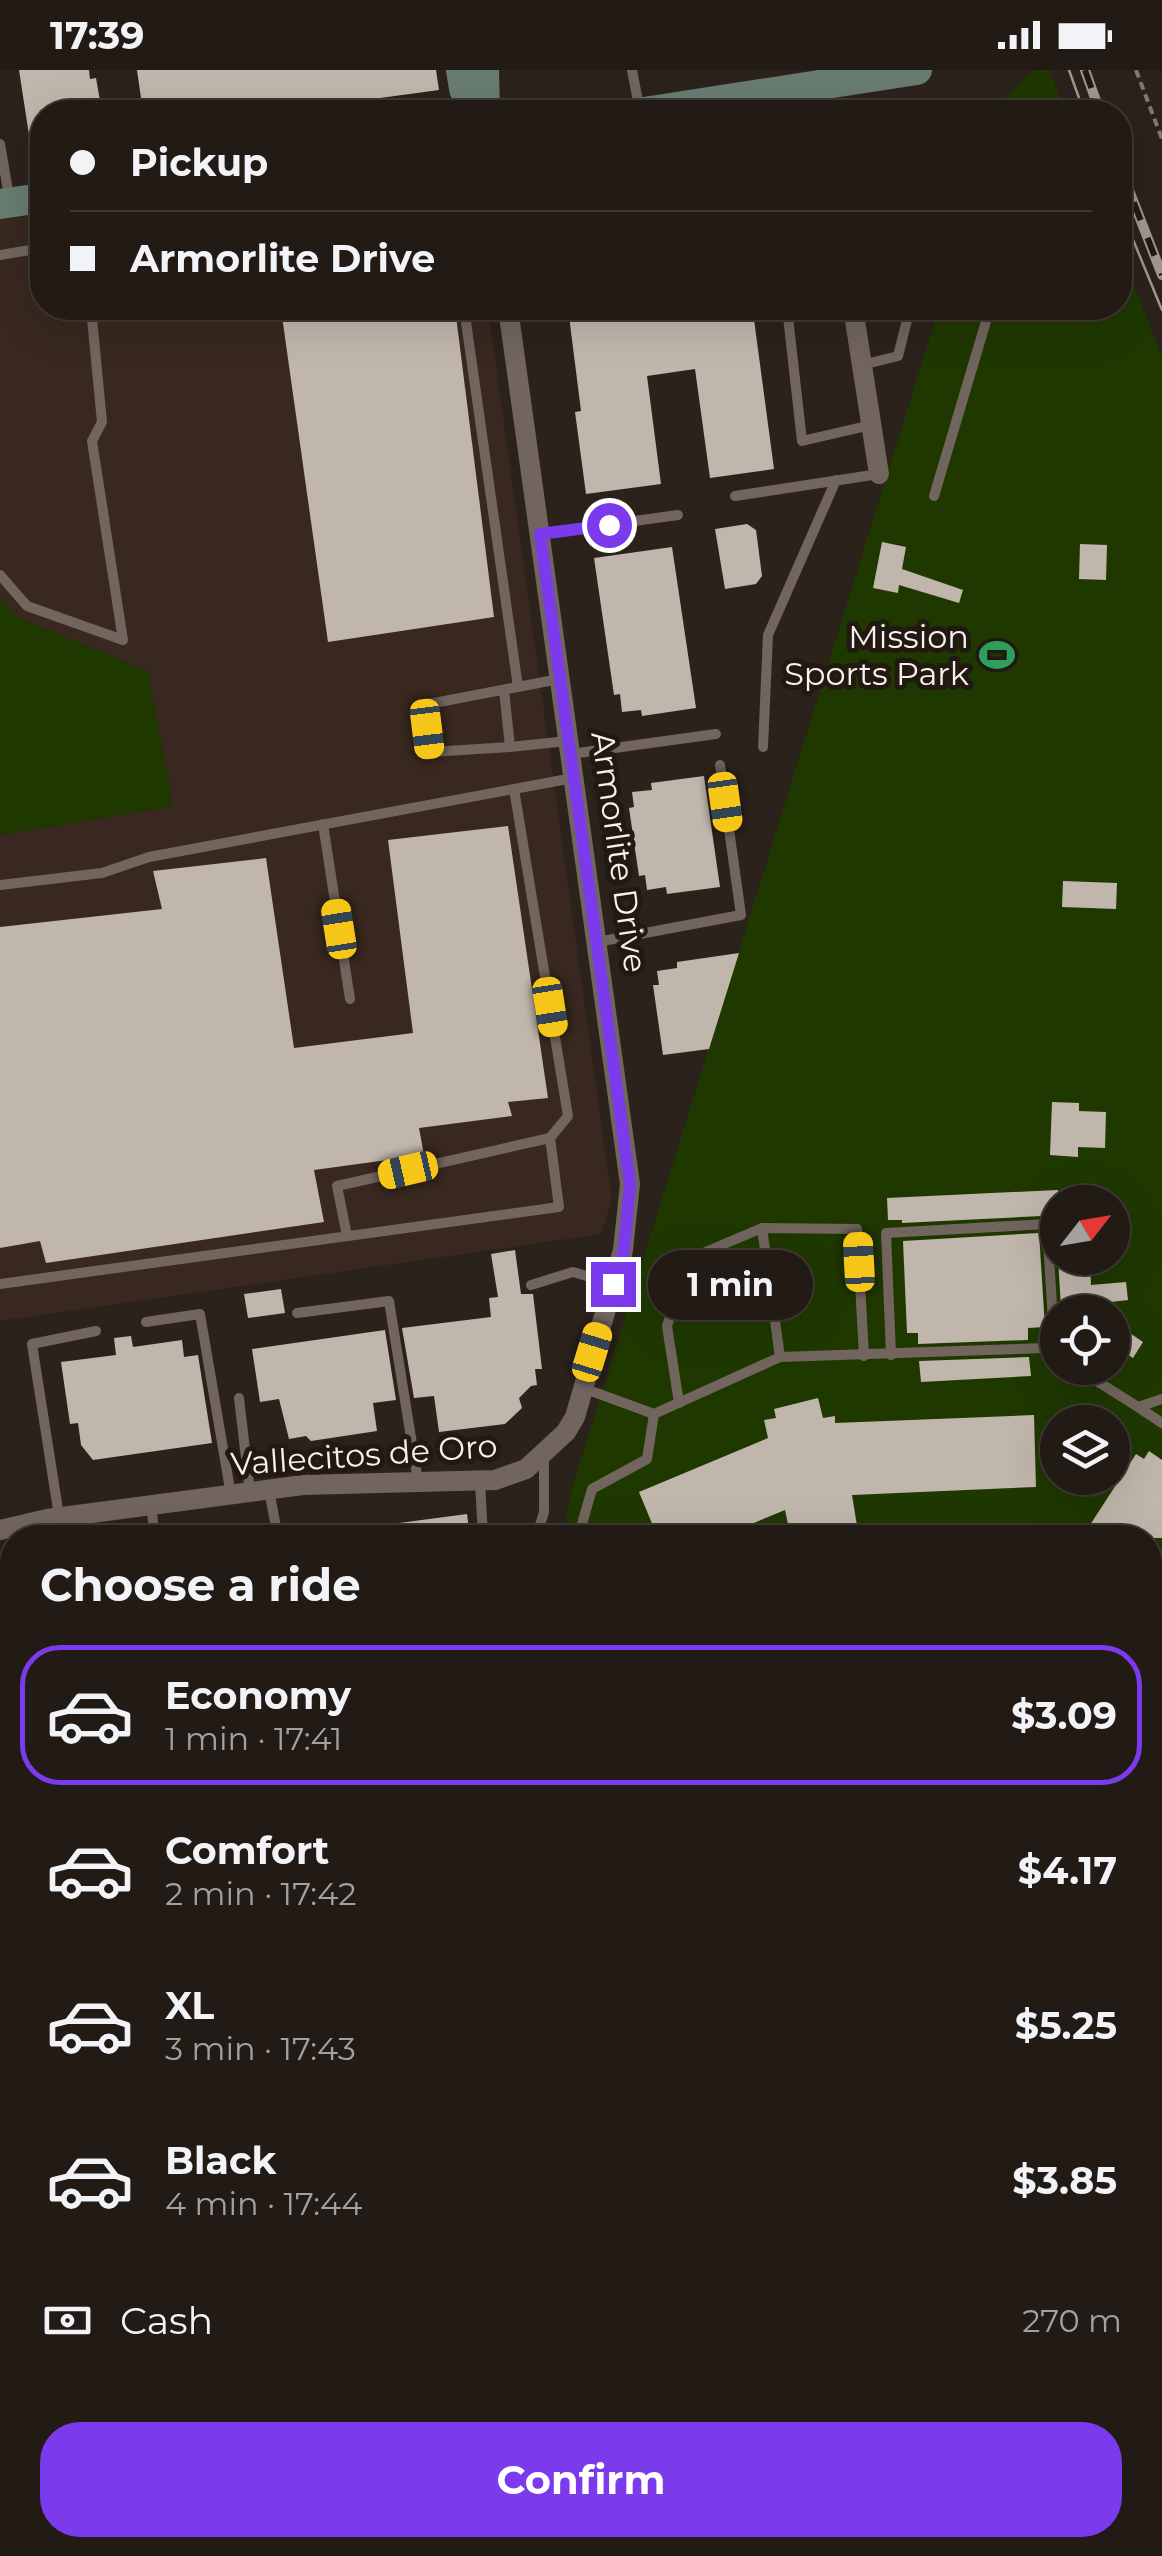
<!DOCTYPE html>
<meta charset="utf-8">
<style>
body{margin:0;font-family:Montserrat,sans-serif;background:#29231e;color:#f1f3f6;height:100vh;display:flex;flex-direction:column;font-size:38px;white-space:nowrap}
*{box-sizing:border-box;margin:0}
p{font-size:32px;color:#a2a1a0}
.icon{flex:none;width:55px;height:55px;fill:none;stroke:currentColor;stroke-width:2;stroke-linecap:round;stroke-linejoin:round}
.map{position:relative;flex:1;overflow:hidden}
.drawer{position:absolute;left:0px;top:1455px;width:1162px;height:1032px;display:flex;flex-direction:column;background:#211a15;border-radius:40px 40px 0 0;box-shadow:0 10px 40px #0002,0 0 0 2px #3e3834}
.drawer>*{flex:none}
.hud{position:absolute;left:30px;top:30px;width:1102px;height:220px;border-radius:40px;box-shadow:0 10px 40px #0002,0 0 0 2px #3e3834;display:grid;align-content:center;height:220px;padding:0 40px;background:#211a15}
.needle{width:65px;rotate:59deg}
.buttons{position:absolute;left:1040px;top:1115px;display:grid;gap:20px}
.buttons a{display:grid;place-items:center;width:90px;height:90px;border-radius:50%;background:#211a15;box-shadow:0 10px 40px #0002,0 0 0 2px #3e3834;font-size:50px}
.end{position:absolute;width:45px;height:45px;margin:-22px;border:12px solid #7c3aed;background:#fff;box-shadow:0 0 0 5px #fff}
.from{border-radius:50%}
.bubble{position:absolute;height:70px;border-radius:35px;background:#211a15;box-shadow:0 10px 40px #0002,0 0 0 2px #3e3834;font-size:32px;font-weight:700;line-height:70px;text-align:center}
.car{position:absolute;width:30px;height:60px;margin:-30px -15px;border-radius:12px;box-shadow:0 0 8px 2px #0007;background:linear-gradient(#f5c518 24%,#345 0 40%,#f5c518 0 76%,#345 0 86%,#f5c518 0)}
.hud b{display:flex;align-items:center;gap:35px;height:95px;font-size:38px}
.hud b+b{border-top:2px solid #3e3834}
.hud i{width:25px;height:25px;background:#f1f3f6}
ul{padding:0;list-style:none}
li{display:flex;align-items:center;gap:30px;height:140px;margin:0 20px 15px;padding:0 20px;border:5px solid transparent;border-radius:40px}
li div{flex:1}
li b{display:block;font-size:38px}
li em{font-style:normal;font-weight:700}
li.on{border-color:#7c3aed}
li>.icon{width:90px;height:90px;stroke-width:1.5}
h2{padding:0 40px;font-size:45px;line-height:120px}
.pay{display:flex;align-items:center;gap:25px;height:110px;padding:0 40px;font-size:38px}
.pay p{margin-inline-start:auto}
.cta{display:flex;gap:20px;margin-top:auto;padding:20px 40px}
.cta a{flex:1;height:115px;border-radius:40px;background:#7c3aed;color:#fff;font-size:40px;font-weight:700;line-height:115px;text-align:center}
.status{display:flex;justify-content:space-between;align-items:center;height:70px;padding:0 50px;background:#211a15;direction:ltr}
.status svg{height:28px;fill:currentColor}
.map>svg:first-child{display:block}
</style>
<div class="status"><b>17:39</b><svg viewBox="0 0 49 12"><path d="M0 12V9h3v3zM5 12V6h3v6zM10 12V3h3v9zM15 12V0h3v12zM26 1h20v11H26zM47 4h2v5h-2z"/></svg></div>
<div class="map">
<svg width="1162" height="2486" viewBox="0 0 1162 2486">
<rect width="100%" height="100%" fill="#2c221c"/>
<path fill="#38281f" d="M42,141V238H488L612,1131L601,1164L0,1251V765L173,736L147,601L19,548L0,527V147Z"/>
<g fill="#1f3800" fill-rule="evenodd">
<path d="M1034,0H1049L1066,42H1000L1004,28Z"/>
<path d="M1120,180L1162,286V2486H465L451,2475H1150V1468L563,1467L572,1418L939,238H1120ZM1058,1132H1112V1188H1058ZM1058,1242H1112V1298H1058ZM1058,1352H1112V1408H1058Z"/>
<path d="M0,527L19,548L148,601L173,736L0,765Z"/>
<path d="M188,2475H390L319,2486H189Z"/>
</g>
<g fill="#c1b6ac">
<path d="M19,0H89L90,9L96,8L102,42H42V90L33,91Z"/>
<path d="M137,0H436L439,20L277,42H143Z"/>
<path d="M297,238H455L494,547L328,572L281,239Z"/>
<path d="M568,238H681L683,251L753,242L774,399L710,408L695,299L647,306L661,414L586,424L575,342L581,341Z"/>
<path d="M747,454L756,460L762,506L756,514L725,519L715,459Z"/>
<path d="M882,472L906,477L902,499L963,520L959,533L899,515L898,523L873,518Z"/>
<path d="M1080,474L1107,475L1106,510L1079,509Z"/>
<path d="M672,477L696,638L642,646L641,640L622,642L620,624L614,625L594,488Z"/>
<path d="M704,706L720,817L667,824L666,817L647,820L645,805L639,806L629,738L634,737L632,722L652,720L651,713Z"/>
<path d="M508,756L548,1028L508,1032L512,1046L419,1058L424,1085L314,1100L324,1152L46,1193L40,1171L0,1178V857L162,839L153,801L266,788L294,978L413,963L388,770Z"/>
<path d="M1063,811L1117,813L1116,839L1062,837Z"/>
<path d="M739,883L709,979L663,985L653,915H659L657,901L677,898V892Z"/>
<path d="M1052,1032L1079,1033V1041L1106,1042L1105,1078L1078,1077V1087L1050,1085Z"/>
<path d="M1058,1120V1142L1041,1146L902,1153V1150H888L887,1128Z"/>
<path d="M1039,1163L1045,1257L1028,1258V1270L918,1274V1263H907L903,1171Z"/>
<path d="M515,1180L521,1224H533L542,1299H535L537,1315L531,1316L519,1328L522,1338L505,1354L439,1362L434,1326L414,1328L402,1258L491,1247L489,1228L498,1227L491,1184Z"/>
<path d="M1058,1188H1090L1091,1215L1126,1212L1128,1230L1061,1238Z"/>
<path d="M281,1219L285,1243L248,1248L244,1224Z"/>
<path d="M1112,1251L1143,1272L1133,1288L1112,1275Z"/>
<path d="M385,1260L396,1330L373,1333L377,1361L311,1371L306,1366L289,1369L279,1329L260,1332L252,1279Z"/>
<path d="M131,1266L133,1277L182,1270L184,1287L198,1285L212,1373L93,1390L81,1375L78,1353L70,1354L61,1292L116,1285L114,1268Z"/>
<path d="M1029,1287L1031,1306L921,1312L919,1291Z"/>
<path d="M818,1328L823,1348L835,1346V1353L1034,1345L1036,1417L852,1425L859,1468H791L785,1440L718,1468H658L639,1422L768,1368L764,1350L776,1348L774,1339Z"/>
<path d="M1149,1381L1162,1390V1468H1110L1090,1455L1136,1384L1144,1389Z"/>
<path d="M467,1444L470,1468H370L369,1457Z"/>
</g>
<g fill="none" stroke-linecap="round" stroke-linejoin="round">
<g stroke="#807772" stroke-width="4" stroke-dasharray="8 5" stroke-linecap="butt">
<path d="M1136,0L1162,69"/>
<path d="M1150,2252L1162,2256"/>
</g>
<g stroke="#71655e" stroke-width="10">
<path d="M632,0L640,42"/>
<path d="M0,74L10,132"/>
<path d="M0,185L42,178"/>
<path d="M464,238L518,617"/>
<path d="M787,238L802,371L871,355"/>
<path d="M862,295L898,286L910,238"/>
<path d="M735,426L879,404"/>
<path d="M934,426L990,238"/>
<path d="M540,464L678,445"/>
<path d="M0,505L27,536L123,570L92,371L102,352L91,238"/>
<path d="M504,620L510,677L430,682L424,635L559,609"/>
<path d="M510,677L568,671"/>
<path d="M763,677L768,565L836,410"/>
<path d="M571,684L716,664"/>
<path d="M514,719L568,1046L550,1068"/>
<path d="M323,754L350,929"/>
<path d="M0,815L102,803L149,787L573,708"/>
<path d="M597,872L741,845L720,695"/>
<path d="M762,1158L780,1287"/>
<path d="M0,1214L559,1137L550,1068L337,1116L347,1166"/>
<path d="M531,1215L573,1202L613,1214"/>
<path d="M297,1243L389,1231L418,1411"/>
<path d="M146,1252L200,1244L231,1425"/>
<path d="M891,1285L886,1163L1047,1154L1055,1284"/>
<path d="M1076,1298L1138,1337"/>
<path d="M583,1318L654,1344L780,1287L1045,1278L1058,1286"/>
<path d="M239,1328L250,1422"/>
<path d="M1162,1329L1138,1337L1162,1353"/>
<path d="M679,1333L667,1256L689,1189L762,1158L857,1159L864,1286"/>
<path d="M480,1411L483,1468"/>
<path d="M269,1420L278,1468"/>
<path d="M151,1435L155,1468"/>
<path d="M59,1446L32,1274L96,1261"/>
<path d="M536,1468L544,1442V1384"/>
<path d="M578,1468L592,1419L647,1389L654,1344"/>
<path d="M0,1519L12,1517"/>
<path d="M1150,1525L1162,1532"/>
<path d="M0,1808L12,1805"/>
<path d="M0,1851L12,1848"/>
<path d="M0,1964L12,1962"/>
<path d="M0,2175L12,2173"/>
<path d="M0,2258V2260"/>
<path d="M145,2475L147,2486"/>
</g>
<g stroke="#71655e" stroke-width="20">
<path d="M819,15L824,42"/>
<path d="M853,238L879,404"/>
<path d="M0,1460L47,1449L303,1415L495,1410L526,1399L566,1362L575,1347L623,1180L630,1114L508,238"/>
</g>
<g stroke="#687c72" stroke-width="30">
<path d="M461,0L464,19L474,42"/>
<path d="M484,0L485,42"/>
<path d="M644,42L917,0"/>
<path d="M0,134L42,128"/>
</g>
<g stroke="#9f9792" stroke-width="2.5">
<path d="M1069,0L1084,42"/>
<path d="M1120,138L1162,240"/>
</g>
<defs>
<g id="rail">
<path d="M1085,0L1100,42"/>
<path d="M1120,97L1162,205"/>
</g>
</defs>
<use href="#rail" stroke="#9f9792" stroke-width="10"/>
<use href="#rail" stroke="#221913" stroke-width="6" stroke-dasharray="19" stroke-linecap="butt"/>
</g>
<g fill="none" stroke-linecap="round" stroke-linejoin="round">
<path stroke="#7c3aed" stroke-width="12" d="M609,455L540,464L630,1114L624,1180L613,1214"/>
</g>
<defs>
<symbol id="stadium-bare" viewBox="-9 -9 18 18"><path d="M0-5a6.5 5 0 1 0 0 10a6.5 5 0 1 0 0-10ZM-3.5-1.8h7v3.6h-7Z" fill="#2e9e5b" stroke="#221913" stroke-width="2.5" paint-order="stroke"/></symbol>
</defs>
<g fill-rule="evenodd">
<use href="#stadium-bare" x="972" y="560" width="50" height="50"/>
</g>
<g text-anchor="middle" stroke-width="10" stroke-linejoin="round" paint-order="stroke">
<g font-size="32" fill="#f8f1ed" stroke="#221913" text-anchor="end">
<text x="969" y="578">Mission<tspan x="969" dy="37">Sports Park</tspan></text>
</g>
<g font-size="32" fill="#f8f1ed" stroke="#221913">
<text transform="translate(619 782) rotate(82)" y="11">Armorlite Drive</text>
<text transform="translate(364 1385) rotate(-4)" y="11">Vallecitos de Oro</text>
</g>
</g>
</svg>
<div class="buttons">
<a><svg class="needle" viewBox="-14 -14 28 28"><path d="M0-13l5 13h-10z" fill="#e53935"/><path d="M0 13l5-13h-10z" fill="#a2a1a0"/></svg></a>
<a><svg class="icon" aria-label="locate" viewBox="0 0 24 24"><circle cx="12" cy="12" r="6"/><path d="M12 2v4M12 18v4M2 12h4M18 12h4"/></svg></a>
<a><svg class="icon" aria-label="layers" viewBox="0 0 24 24"><path d="M12 4l9 5-9 5-9-5zM3 14l9 5 9-5"/></svg></a>
</div>
<i class="end from" style="left:609px;top:455px"></i>
<i class="end" style="left:613px;top:1214px"></i>
<div class="bubble" style="left:648px;top:1180px;width:165px">1 min</div>
<i class="car" style="left:427px;top:659px;rotate:173deg"></i>
<i class="car" style="left:725px;top:732px;rotate:172deg"></i>
<i class="car" style="left:339px;top:859px;rotate:351deg"></i>
<i class="car" style="left:550px;top:937px;rotate:171deg"></i>
<i class="car" style="left:408px;top:1100px;rotate:257deg"></i>
<i class="car" style="left:859px;top:1192px;rotate:357deg"></i>
<i class="car" style="left:592px;top:1282px;rotate:17deg"></i>
<div class="hud">
<b><i class="from"></i>Pickup</b>
<b><i></i>Armorlite Drive</b>
</div>
<section class="drawer">
<h2>Choose a ride</h2>
<ul>
<li class="on"><svg class="icon" aria-label="car" viewBox="0 0 24 24"><path d="M5 17H2v-5l4-1 3-4h7l3 4 3 1v5h-3M9 17h6M6 11h13"/><circle cx="7" cy="17" r="2"/><circle cx="17" cy="17" r="2"/></svg><div><b>Economy</b><p>1 min · 17:41</p></div><em>$3.09</em></li>
<li><svg class="icon" aria-label="car" viewBox="0 0 24 24"><path d="M5 17H2v-5l4-1 3-4h7l3 4 3 1v5h-3M9 17h6M6 11h13"/><circle cx="7" cy="17" r="2"/><circle cx="17" cy="17" r="2"/></svg><div><b>Comfort</b><p>2 min · 17:42</p></div><em>$4.17</em></li>
<li><svg class="icon" aria-label="car" viewBox="0 0 24 24"><path d="M5 17H2v-5l4-1 3-4h7l3 4 3 1v5h-3M9 17h6M6 11h13"/><circle cx="7" cy="17" r="2"/><circle cx="17" cy="17" r="2"/></svg><div><b>XL</b><p>3 min · 17:43</p></div><em>$5.25</em></li>
<li><svg class="icon" aria-label="car" viewBox="0 0 24 24"><path d="M5 17H2v-5l4-1 3-4h7l3 4 3 1v5h-3M9 17h6M6 11h13"/><circle cx="7" cy="17" r="2"/><circle cx="17" cy="17" r="2"/></svg><div><b>Black</b><p>4 min · 17:44</p></div><em>$3.85</em></li>
</ul>
<div class="pay"><svg class="icon" aria-label="cash" viewBox="0 0 24 24"><path d="M3 7h18v10H3z"/><circle cx="12" cy="12" r="2"/></svg>Cash<p>270 m</p></div>
<div class="cta"><a>Confirm</a></div>
</section>
</div>
